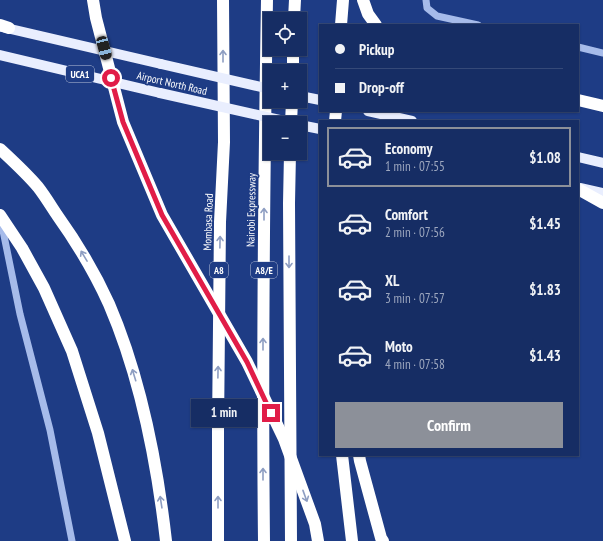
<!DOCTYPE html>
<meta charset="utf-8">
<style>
body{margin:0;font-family:"PT Sans Narrow",sans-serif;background:#23396d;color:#f1f3f6;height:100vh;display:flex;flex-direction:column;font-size:15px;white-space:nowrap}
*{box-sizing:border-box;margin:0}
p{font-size:13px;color:#9ea8bf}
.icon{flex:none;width:22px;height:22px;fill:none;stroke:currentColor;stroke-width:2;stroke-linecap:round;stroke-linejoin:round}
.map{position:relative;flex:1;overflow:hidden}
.details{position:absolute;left:319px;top:120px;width:260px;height:336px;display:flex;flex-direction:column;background:#162d64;border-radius:0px;box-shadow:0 1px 3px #0004,0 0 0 1px #354978}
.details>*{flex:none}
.hud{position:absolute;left:319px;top:24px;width:260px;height:88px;border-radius:0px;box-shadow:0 1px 3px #0004,0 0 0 1px #354978;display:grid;align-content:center;height:88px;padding:0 16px;background:#162d64}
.tools{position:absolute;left:263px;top:12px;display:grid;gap:8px}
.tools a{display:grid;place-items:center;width:44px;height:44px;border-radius:0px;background:#162d64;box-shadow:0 1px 3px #0004,0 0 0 1px #354978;font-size:20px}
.end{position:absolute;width:18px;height:18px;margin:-9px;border:5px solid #e11d48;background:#fff;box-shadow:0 0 0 2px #fff}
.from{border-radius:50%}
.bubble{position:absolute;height:28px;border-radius:0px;background:#162d64;box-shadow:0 1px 3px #0004,0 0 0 1px #354978;font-size:13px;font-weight:700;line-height:28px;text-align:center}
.car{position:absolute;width:12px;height:24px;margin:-12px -6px;border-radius:5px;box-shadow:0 0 3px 1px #0007;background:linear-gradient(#222 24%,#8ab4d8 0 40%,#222 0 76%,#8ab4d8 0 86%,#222 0)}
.hud b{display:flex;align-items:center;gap:14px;height:38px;font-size:15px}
.hud b+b{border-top:1px solid #354978}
.hud i{width:10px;height:10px;background:#f1f3f6}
ul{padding:7px 0 0;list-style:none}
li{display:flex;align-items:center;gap:12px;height:60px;margin:0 8px 6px;padding:0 8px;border:2px solid transparent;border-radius:0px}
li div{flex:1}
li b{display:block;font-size:15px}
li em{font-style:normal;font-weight:700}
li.on{border-color:#8c9099}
li>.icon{width:36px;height:36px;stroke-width:1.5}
.primary-button{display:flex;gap:8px;margin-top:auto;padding:8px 16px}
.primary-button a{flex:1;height:46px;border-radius:0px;background:#8c9099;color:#fff;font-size:16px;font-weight:700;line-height:46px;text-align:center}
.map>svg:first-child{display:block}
</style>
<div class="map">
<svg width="603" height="541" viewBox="0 0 603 541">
<rect width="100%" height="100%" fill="#1e3c85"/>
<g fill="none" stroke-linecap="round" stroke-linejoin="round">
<g stroke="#a6bbea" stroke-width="7">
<path d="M426,0L427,8L437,16L478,25"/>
<path d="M578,47L603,53"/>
<path d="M1,221L20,314L50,430L72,541"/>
</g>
<g stroke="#e9eefe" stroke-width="10">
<path d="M2,27L161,64"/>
<path d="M0,55L160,93"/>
<path d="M300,96L320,100"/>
<path d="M368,111L412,121"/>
<path d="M300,125L320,129"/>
<path d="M578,157L603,163"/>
<path d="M580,188L603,193"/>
</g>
<g stroke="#fff" stroke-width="12">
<path d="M363,0L368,14L376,25"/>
<path d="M294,19L295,0"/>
<path d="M0,25L9,28"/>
<path d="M341,25L343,0"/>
<path d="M293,71V49"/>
<path d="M578,100L603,106"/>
<path d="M335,121L336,111"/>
<path d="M291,123L292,101"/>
<path d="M0,149C13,161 27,174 38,187C45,196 51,206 57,215C77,243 95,273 109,304C140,376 157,462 166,541"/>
<path d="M290,153L289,203L291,541"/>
<path d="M578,189L603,203"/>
<path d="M0,215L22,248L44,288L72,351L98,433L125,541"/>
<path d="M342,455L352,541"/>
<path d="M359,455L360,461L381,538L383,541"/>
<path d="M218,541V429L220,222L224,142L223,0"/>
<path d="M264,541C262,361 264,180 267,0"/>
</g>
<g stroke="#e9eefe" stroke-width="10">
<path d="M161,64L270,89"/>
<path d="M160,93L293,123"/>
</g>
<path stroke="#fff" stroke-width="12" d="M93,0L96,18L123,122L162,215L247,362L284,439L315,524L318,541"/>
</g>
<defs><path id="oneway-shaft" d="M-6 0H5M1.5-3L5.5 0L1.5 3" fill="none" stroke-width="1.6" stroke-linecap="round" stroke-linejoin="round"/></defs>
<g stroke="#8e9ec2">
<use href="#oneway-shaft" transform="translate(223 56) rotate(-90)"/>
<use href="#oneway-shaft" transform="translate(264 214) rotate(-90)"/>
<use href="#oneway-shaft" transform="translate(220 242) rotate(-89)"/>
<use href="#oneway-shaft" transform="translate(84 256) rotate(-121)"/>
<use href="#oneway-shaft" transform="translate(289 262) rotate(90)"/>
<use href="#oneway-shaft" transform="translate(263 344) rotate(-90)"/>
<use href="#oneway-shaft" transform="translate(218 372) rotate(-89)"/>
<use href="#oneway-shaft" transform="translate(134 375) rotate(-107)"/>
<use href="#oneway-shaft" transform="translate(263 474) rotate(-90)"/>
<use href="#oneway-shaft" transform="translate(305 496) rotate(70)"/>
<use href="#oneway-shaft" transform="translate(161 502) rotate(-99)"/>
<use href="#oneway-shaft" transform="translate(218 502) rotate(-90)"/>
</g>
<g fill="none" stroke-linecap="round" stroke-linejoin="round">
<path stroke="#e11d48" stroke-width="5" d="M111,78L123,122L162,215L247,362L271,413"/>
</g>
<g text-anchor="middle" stroke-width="3.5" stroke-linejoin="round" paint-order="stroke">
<g fill="#1e3c85" stroke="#bcc4da" stroke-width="1">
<rect x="66" y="66" width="28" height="16" rx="3"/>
<rect x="210" y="262" width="18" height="16" rx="3"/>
<rect x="251" y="262" width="26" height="16" rx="3"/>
</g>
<g font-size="10" font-weight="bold" fill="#fff">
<text x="80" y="78">UCA1</text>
<text x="219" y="274">A8</text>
<text x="264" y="274">A8/E</text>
</g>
<g font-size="11" fill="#fff" stroke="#1e3c85">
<text transform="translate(172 83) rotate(13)" y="4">Airport North Road</text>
<text transform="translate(251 210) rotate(-89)" y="4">Nairobi Expressway</text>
<text transform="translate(208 222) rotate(-88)" y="4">Mombasa Road</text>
</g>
</g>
</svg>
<div class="tools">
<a><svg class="icon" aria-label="locate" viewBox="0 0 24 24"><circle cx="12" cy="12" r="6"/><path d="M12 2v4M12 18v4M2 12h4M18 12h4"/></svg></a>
<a>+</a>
<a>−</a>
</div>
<i class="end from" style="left:111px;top:78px"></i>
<i class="end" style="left:271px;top:413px"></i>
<div class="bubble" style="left:191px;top:399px;width:66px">1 min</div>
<i class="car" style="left:104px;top:48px;rotate:165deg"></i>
<div class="hud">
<b><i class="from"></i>Pickup</b>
<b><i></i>Drop-off</b>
</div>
<section class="details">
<ul>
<li class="on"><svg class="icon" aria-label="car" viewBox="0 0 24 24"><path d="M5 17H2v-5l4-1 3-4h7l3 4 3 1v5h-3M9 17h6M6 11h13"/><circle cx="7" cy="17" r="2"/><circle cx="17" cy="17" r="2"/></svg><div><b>Economy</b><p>1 min · 07:55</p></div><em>$1.08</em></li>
<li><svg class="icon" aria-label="car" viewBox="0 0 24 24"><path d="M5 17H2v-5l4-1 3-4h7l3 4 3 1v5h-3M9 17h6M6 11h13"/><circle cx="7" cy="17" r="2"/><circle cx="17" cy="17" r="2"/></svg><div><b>Comfort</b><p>2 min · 07:56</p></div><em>$1.45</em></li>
<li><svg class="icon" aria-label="car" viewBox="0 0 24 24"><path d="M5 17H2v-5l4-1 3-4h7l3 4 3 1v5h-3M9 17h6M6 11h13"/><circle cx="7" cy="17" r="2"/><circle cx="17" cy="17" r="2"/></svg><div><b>XL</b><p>3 min · 07:57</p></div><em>$1.83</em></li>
<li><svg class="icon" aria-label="car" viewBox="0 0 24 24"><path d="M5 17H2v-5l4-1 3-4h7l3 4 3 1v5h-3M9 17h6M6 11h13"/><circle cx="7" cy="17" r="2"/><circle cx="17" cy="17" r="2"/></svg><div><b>Moto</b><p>4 min · 07:58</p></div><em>$1.43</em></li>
</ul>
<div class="primary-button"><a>Confirm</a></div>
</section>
</div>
